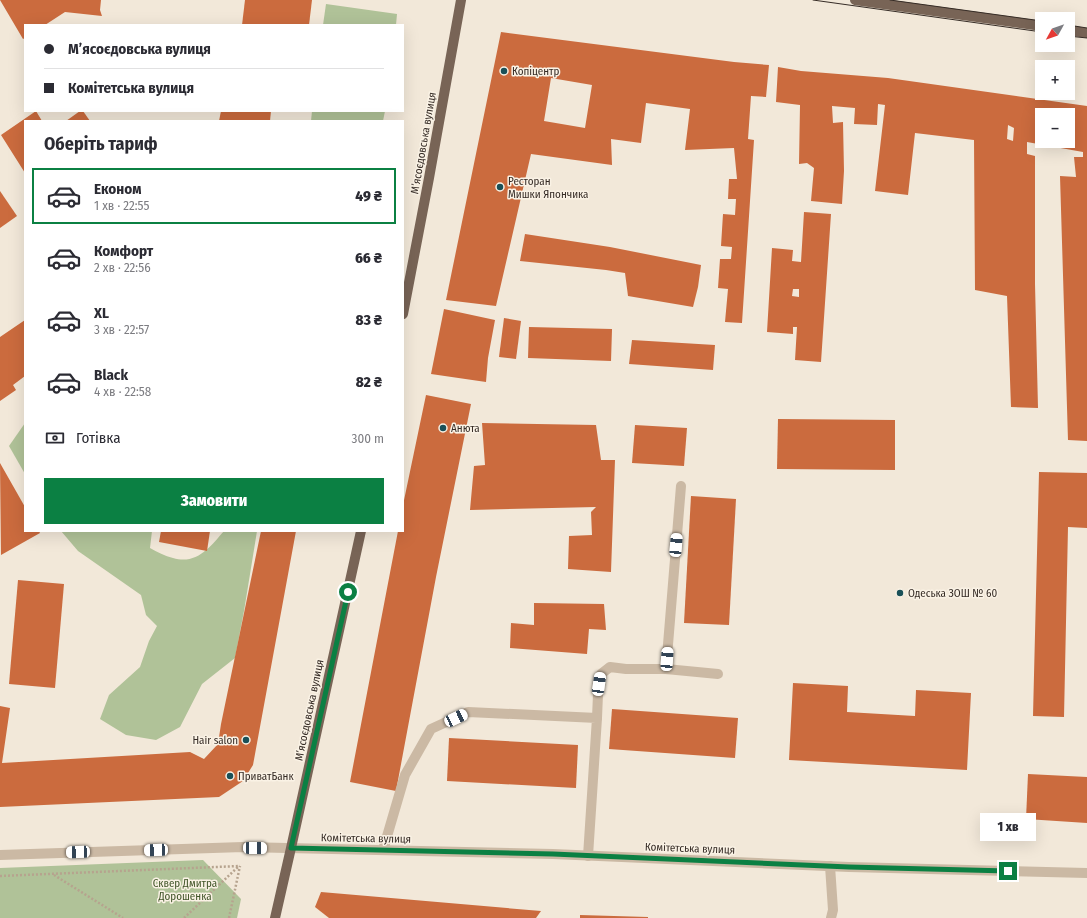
<!DOCTYPE html>
<html lang="uk">
<meta charset="utf-8">
<style>
body{margin:0;font-family:"Fira Sans Condensed",sans-serif;background:#f7f7f7;color:#2b2b33;height:100vh;display:flex;flex-direction:column;font-size:15px;white-space:nowrap}
*{box-sizing:border-box;margin:0}
p{font-size:13px;color:#7c7c81}
.icon{flex:none;width:22px;height:22px;fill:none;stroke:currentColor;stroke-width:2;stroke-linecap:round;stroke-linejoin:round}
.map{position:relative;flex:1;overflow:hidden}
.details{position:absolute;left:24px;top:120px;width:380px;height:412px;display:flex;flex-direction:column;background:#fff;border-radius:0px;box-shadow:0 4px 16px #0002}
.details>*{flex:none}
.guide{position:absolute;left:24px;top:24px;width:380px;height:88px;border-radius:0px;box-shadow:0 4px 16px #0002;display:grid;align-content:center;height:88px;padding:0 20px;background:#fff}
.needle{width:26px;rotate:230deg}
.buttons{position:absolute;left:1035px;top:12px;display:grid;gap:8px}
.buttons a{display:grid;place-items:center;width:40px;height:40px;border-radius:0px;background:#fff;box-shadow:0 4px 16px #0002;font-size:20px}
.end{position:absolute;width:18px;height:18px;margin:-9px;border:5px solid #0b8043;background:#fff;box-shadow:0 0 0 2px #fff}
.from{border-radius:50%}
.bubble{position:absolute;height:28px;border-radius:0px;background:#fff;box-shadow:0 4px 16px #0002;font-size:13px;font-weight:800;line-height:28px;text-align:center}
.car{position:absolute;width:12px;height:24px;margin:-12px -6px;border-radius:5px;box-shadow:0 0 3px 1px #0007;background:linear-gradient(#fff 24%,#345 0 40%,#fff 0 76%,#345 0 86%,#fff 0)}
.guide b{display:flex;align-items:center;gap:14px;height:38px;font-size:15px}
.guide b+b{border-top:1px solid #e1e1e2}
.guide i{width:10px;height:10px;background:#2b2b33}
ul{padding:0;list-style:none}
li{display:flex;align-items:center;gap:12px;height:56px;margin:0 8px 6px;padding:0 12px;border:2px solid transparent;border-radius:0px}
li div{flex:1}
li b{display:block;font-size:15px}
li em{font-style:normal;font-weight:800}
li.active{border-color:#0b8043}
li>.icon{width:36px;height:36px;stroke-width:1.5}
h2{padding:0 20px;font-size:18px;line-height:48px}
.pay{display:flex;align-items:center;gap:10px;height:44px;padding:0 20px;font-size:15px}
.pay p{margin-inline-start:auto}
.primary-button{display:flex;gap:8px;margin-top:auto;padding:8px 20px}
.primary-button a{flex:1;height:46px;border-radius:0px;background:#0b8043;color:#fff;font-size:16px;font-weight:800;line-height:46px;text-align:center}
.map>svg:first-child{display:block}
</style>
<div class="map">
<svg width="1087" height="918" viewBox="0 0 1087 918">
<rect width="100%" height="100%" fill="#f2e8d9"/>
<g fill="#b0c298">
<path d="M326,4L397,14L396,25H323Z"/>
<path d="M312,111H385L383,121H311Z"/>
<path d="M25,423V474L9,446Z"/>
<path d="M61,531H152L150,548C157,552 165,556 173,558C197,565 210,547 224,531H257L244,611L235,658L202,684L180,727L156,740L126,735L100,719L109,695L140,667L149,641L157,626L146,615L141,595L78,551Z"/>
<path d="M203,860L241,899L237,918H0V868Z"/>
</g>
<g fill="#cb6b3e" fill-rule="evenodd">
<path d="M0,0H101L100,10L102,16L65,12L45,25H25V38L23,39Z"/>
<path d="M245,0H312L309,25H242Z"/>
<path d="M501,32L734,62L769,65L766,97L751,96L748,139L754,140L742,323L725,322L728,289L718,288L720,259H731L732,247L721,246L723,214L735,215L736,199H728L729,179H737L734,148L685,150L690,109L646,103L641,143L611,139L612,165L531,154L496,306L446,300ZM551,78L592,85L585,128L544,121Z"/>
<path d="M778,67L801,71L888,78L1087,106V441L1068,440L1060,176L1076,177L1074,157H1083V152L1027,142V154L1035,156V284L1038,408L1011,407L1007,296L975,290L974,140L915,133L908,195L875,191L885,105L878,104L877,125L854,124L855,108L832,106L833,123L843,122L844,171L842,204L811,201L814,168L807,163L799,164L800,105L776,102ZM1042,115H1068V141H1042ZM1008,125L1014,128L1013,141L1007,139Z"/>
<path d="M36,111L42,121H25V173L1,135Z"/>
<path d="M80,111H83L90,121H66Z"/>
<path d="M221,111H271L270,121H219Z"/>
<path d="M0,191L17,216L0,228Z"/>
<path d="M804,212L831,214L821,362L795,360L797,327H793V334L767,332L772,248L793,250L792,261L801,262ZM793,289H799V297L792,296Z"/>
<path d="M525,234L610,247L701,265L698,287L693,307L628,296L625,273L606,270L520,261Z"/>
<path d="M444,309L495,320L488,358L486,382L431,374Z"/>
<path d="M504,318L521,321L516,359L499,357Z"/>
<path d="M25,320V376L13,385L16,390L0,401V337Z"/>
<path d="M529,327L612,329L611,361L528,358Z"/>
<path d="M632,340L715,345L713,370L629,364Z"/>
<path d="M426,395L471,404L436,577L396,791L350,782L398,531H403V505Z"/>
<path d="M778,419L895,420V470L777,469Z"/>
<path d="M482,423L596,425L601,460H615L611,572L568,569L569,536L592,535L591,512L596,507L470,510L474,466L485,465Z"/>
<path d="M635,425L687,428L684,466L632,463Z"/>
<path d="M0,463L25,507V531H39L40,533L1,555Z"/>
<path d="M1039,472L1087,473V528L1068,527L1064,717L1033,716Z"/>
<path d="M691,496L736,499L729,625L684,623Z"/>
<path d="M161,531H210L207,551L159,542Z"/>
<path d="M261,531H296L253,765L243,781L219,797L0,807V706L10,708L2,763L190,752L204,759L218,744L221,724Z"/>
<path d="M18,580L64,584L55,688L9,684Z"/>
<path d="M534,603L604,604L606,630L589,629L587,654L510,648L511,623L534,625Z"/>
<path d="M793,683L848,686L847,712L915,716L916,690L971,693L967,770L789,760Z"/>
<path d="M612,709L738,718L735,758L609,749Z"/>
<path d="M449,738L578,745L576,788L447,781Z"/>
<path d="M1028,774L1087,777V823L1026,819Z"/>
<path d="M321,892L541,911L536,918H329L315,907Z"/>
<path d="M580,915L648,917V918H580Z"/>
</g>
<g fill="none" stroke-linecap="round" stroke-linejoin="round">
<g stroke="#b6a38e" stroke-width="2.5" stroke-dasharray="2 2" stroke-linecap="butt">
<path d="M54,875L123,918"/>
<path d="M0,876L240,866"/>
<path d="M184,918L239,866"/>
<path d="M229,918L240,866"/>
</g>
<g stroke="#cbb9a4" stroke-width="10">
<path d="M666,669L681,486"/>
<path d="M597,718L598,694L601,674L610,667L626,669H666L718,674"/>
<path d="M383,850L405,775L431,729L468,712L597,718L588,856"/>
<path d="M830,866L833,910L831,918"/>
</g>
<path stroke="#cbb9a4" stroke-width="10" d="M0,855L243,847L553,854L849,867L1087,873"/>
<g stroke="#786456" stroke-width="10">
<path d="M855,0L1042,26"/>
<path d="M1068,30L1087,33"/>
<path d="M403,314L429,178L461,0"/>
<path d="M275,918L291,848L361,531"/>
</g>
<g stroke="#362c26" stroke-width="1">
<path d="M813,0L1042,32"/>
<path d="M890,0L1042,21"/>
<path d="M1068,25L1087,28"/>
<path d="M1068,36L1087,38"/>
</g>
</g>
<g fill="none" stroke-linecap="round" stroke-linejoin="round">
<path stroke="#0b8043" stroke-width="5" d="M348,592L291,848L553,854L849,867L1008,871"/>
</g>
<g fill="#1a5058" stroke="#faf2e5" stroke-width="1.5">
<circle cx="504" cy="71" r="4"/>
<circle cx="500" cy="187" r="4"/>
<circle cx="443" cy="428" r="4"/>
<circle cx="900" cy="593" r="4"/>
<circle cx="246" cy="740" r="4"/>
<circle cx="230" cy="776" r="4"/>
</g>
<g text-anchor="middle" stroke-width="3" stroke-linejoin="round" paint-order="stroke">
<g font-size="11" fill="#362c26" stroke="#faf2e5" text-anchor="start">
<text x="512" y="75">Копіцентр</text>
<text x="508" y="185">Ресторан<tspan x="508" dy="13">Мишки Япончика</tspan></text>
<text x="451" y="432">Анюта</text>
<text x="908" y="597">Одеська ЗОШ № 60</text>
<text x="238" y="744" text-anchor="end">Hair salon</text>
<text x="238" y="780">ПриватБанк</text>
</g>
<g font-size="11" fill="#362c26" stroke="#faf2e5">
<text transform="translate(423 143) rotate(-80)" y="4">Мʼясоєдовська вулиця</text>
<text transform="translate(309 710) rotate(-78)" y="4">Мʼясоєдовська вулиця</text>
<text transform="translate(366 838) rotate(1)" y="4">Комітетська вулиця</text>
<text transform="translate(690 848) rotate(2)" y="4">Комітетська вулиця</text>
</g>
<g font-size="11" fill="#415529" stroke="#faf2e5">
<text x="185" y="887">Сквер Дмитра<tspan x="185" dy="13">Дорошенка</tspan></text>
</g>
</g>
</svg>
<div class="buttons">
<a><svg class="needle" viewBox="-14 -14 28 28"><path d="M0-13l5 13h-10z" fill="#e53935"/><path d="M0 13l5-13h-10z" fill="#7c7c81"/></svg></a>
<a>+</a>
<a>−</a>
</div>
<i class="end from" style="left:348px;top:592px"></i>
<i class="end" style="left:1008px;top:871px"></i>
<div class="bubble" style="left:980px;top:813px;width:56px">1 хв</div>
<i class="car" style="left:676px;top:545px;rotate:5deg"></i>
<i class="car" style="left:667px;top:659px;rotate:4deg"></i>
<i class="car" style="left:599px;top:684px;rotate:8deg"></i>
<i class="car" style="left:456px;top:718px;rotate:65deg"></i>
<i class="car" style="left:255px;top:848px;rotate:91deg"></i>
<i class="car" style="left:156px;top:850px;rotate:268deg"></i>
<i class="car" style="left:78px;top:852px;rotate:268deg"></i>
<div class="guide">
<b><i class="from"></i>Мʼясоєдовська вулиця</b>
<b><i></i>Комітетська вулиця</b>
</div>
<section class="details">
<h2>Оберіть тариф</h2>
<ul>
<li class="active"><svg class="icon" aria-label="car" viewBox="0 0 24 24"><path d="M5 17H2v-5l4-1 3-4h7l3 4 3 1v5h-3M9 17h6M6 11h13"/><circle cx="7" cy="17" r="2"/><circle cx="17" cy="17" r="2"/></svg><div><b>Економ</b><p>1 хв · 22:55</p></div><em>49 ₴</em></li>
<li><svg class="icon" aria-label="car" viewBox="0 0 24 24"><path d="M5 17H2v-5l4-1 3-4h7l3 4 3 1v5h-3M9 17h6M6 11h13"/><circle cx="7" cy="17" r="2"/><circle cx="17" cy="17" r="2"/></svg><div><b>Комфорт</b><p>2 хв · 22:56</p></div><em>66 ₴</em></li>
<li><svg class="icon" aria-label="car" viewBox="0 0 24 24"><path d="M5 17H2v-5l4-1 3-4h7l3 4 3 1v5h-3M9 17h6M6 11h13"/><circle cx="7" cy="17" r="2"/><circle cx="17" cy="17" r="2"/></svg><div><b>XL</b><p>3 хв · 22:57</p></div><em>83 ₴</em></li>
<li><svg class="icon" aria-label="car" viewBox="0 0 24 24"><path d="M5 17H2v-5l4-1 3-4h7l3 4 3 1v5h-3M9 17h6M6 11h13"/><circle cx="7" cy="17" r="2"/><circle cx="17" cy="17" r="2"/></svg><div><b>Black</b><p>4 хв · 22:58</p></div><em>82 ₴</em></li>
</ul>
<div class="pay"><svg class="icon" aria-label="cash" viewBox="0 0 24 24"><path d="M3 7h18v10H3z"/><circle cx="12" cy="12" r="2"/></svg>Готівка<p>300 m</p></div>
<div class="primary-button"><a>Замовити</a></div>
</section>
</div>
